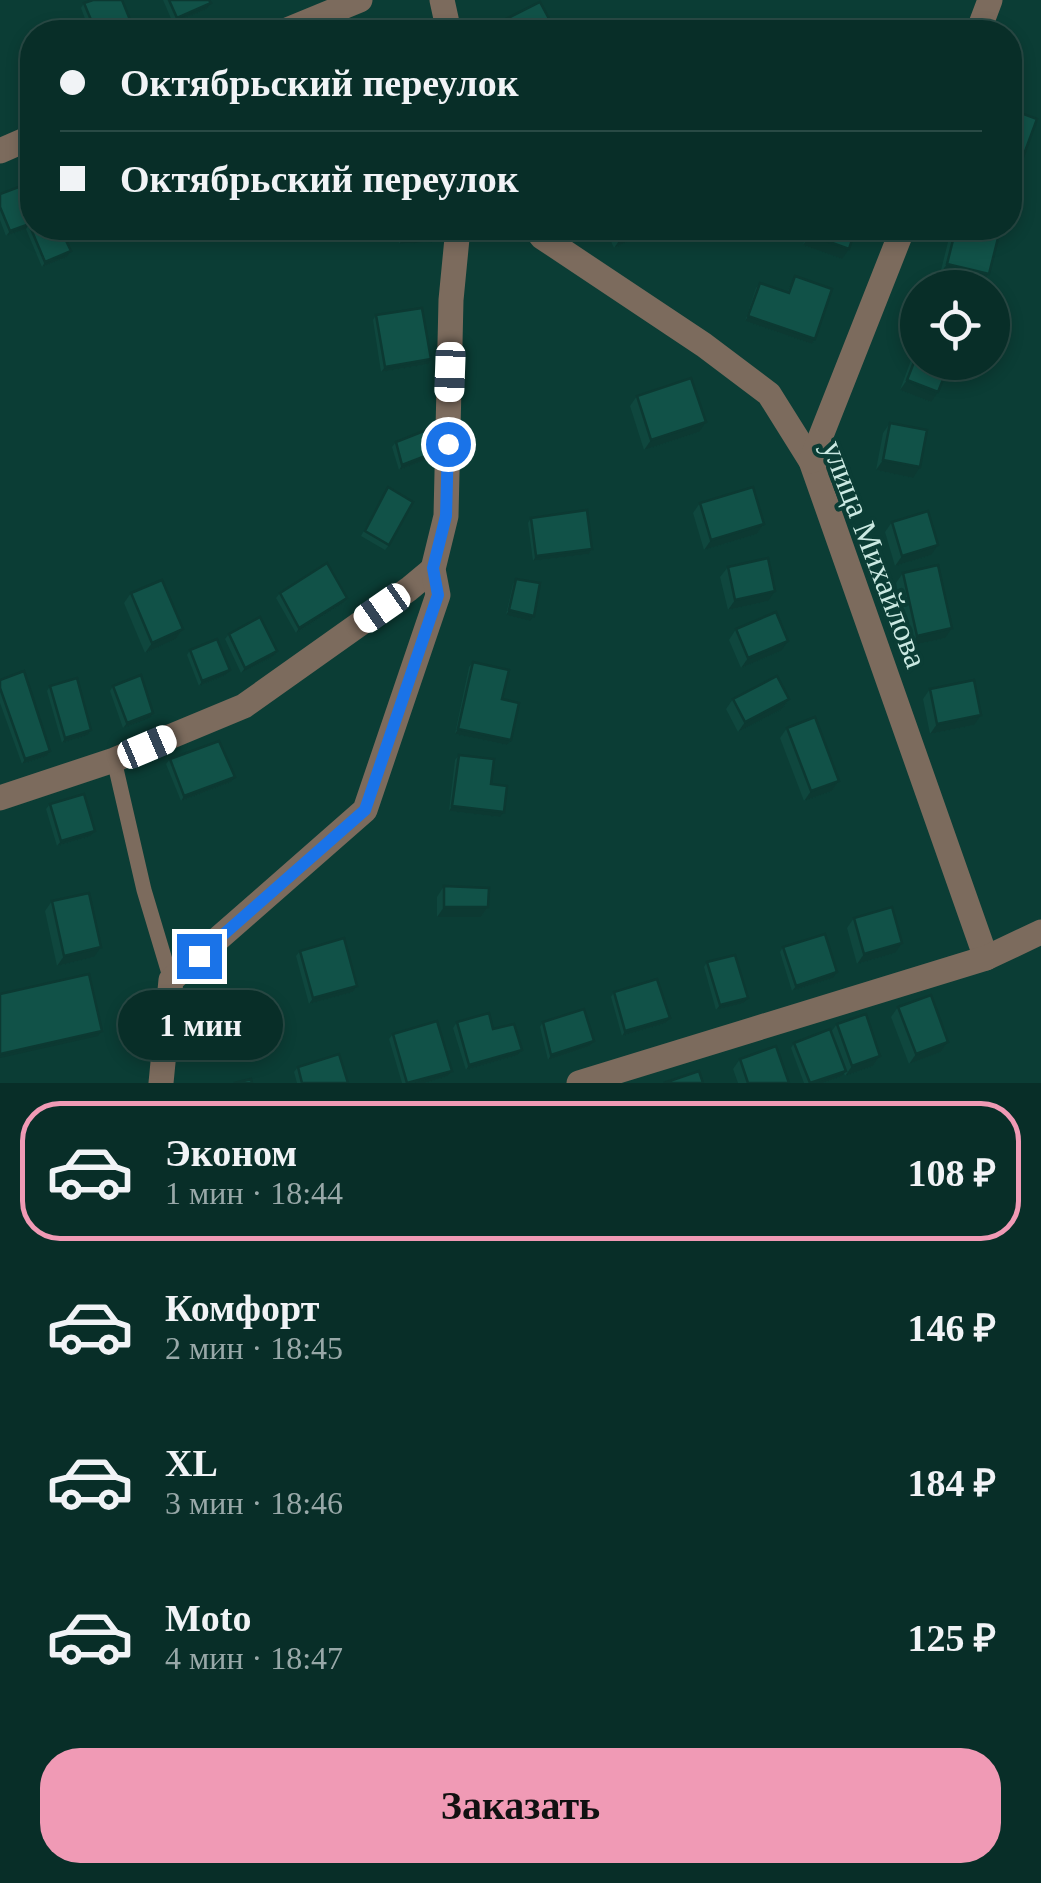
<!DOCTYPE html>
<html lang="ru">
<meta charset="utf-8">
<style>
body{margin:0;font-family:"Times New Roman",serif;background:#113630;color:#f1f3f6;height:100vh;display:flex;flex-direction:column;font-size:38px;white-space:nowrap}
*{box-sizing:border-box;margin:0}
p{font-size:32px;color:#98a8a8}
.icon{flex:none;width:55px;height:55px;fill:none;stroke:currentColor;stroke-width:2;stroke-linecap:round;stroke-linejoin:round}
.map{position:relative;height:1083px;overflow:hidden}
.drawer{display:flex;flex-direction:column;background:#082e28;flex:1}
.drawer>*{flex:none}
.guide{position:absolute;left:20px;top:20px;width:1002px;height:220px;border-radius:40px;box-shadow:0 5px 15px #0003,0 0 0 2px #294a45;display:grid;align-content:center;height:220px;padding:0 40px;background:#082e28}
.fabs{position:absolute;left:900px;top:270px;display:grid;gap:20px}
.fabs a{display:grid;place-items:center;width:110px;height:110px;border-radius:50%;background:#082e28;box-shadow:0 5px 15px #0003,0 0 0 2px #294a45;font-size:50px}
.end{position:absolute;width:45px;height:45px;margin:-22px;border:12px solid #1a73e8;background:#fff;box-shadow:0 0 0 5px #fff}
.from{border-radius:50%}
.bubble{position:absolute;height:70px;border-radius:35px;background:#082e28;box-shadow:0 5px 15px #0003,0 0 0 2px #294a45;font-size:32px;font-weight:700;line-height:70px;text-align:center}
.car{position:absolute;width:30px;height:60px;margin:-30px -15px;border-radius:12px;box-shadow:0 0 8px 2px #0007;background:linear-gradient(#fff 24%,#345 0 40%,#fff 0 76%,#345 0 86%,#fff 0)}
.guide b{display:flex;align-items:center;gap:35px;height:95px;font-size:38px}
.guide b+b{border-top:2px solid #294a45}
.guide i{width:25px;height:25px;background:#f1f3f6}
ul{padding:18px 0 0;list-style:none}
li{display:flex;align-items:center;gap:30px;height:140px;margin:0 20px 15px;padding:0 20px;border:5px solid transparent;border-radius:40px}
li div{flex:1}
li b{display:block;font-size:38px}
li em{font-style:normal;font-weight:700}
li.active{border-color:#f09ab5}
li>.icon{width:90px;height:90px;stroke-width:1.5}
.action{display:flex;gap:20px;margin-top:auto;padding:20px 40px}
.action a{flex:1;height:115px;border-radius:40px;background:#f09ab5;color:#111;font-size:40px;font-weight:700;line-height:115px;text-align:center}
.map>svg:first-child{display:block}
</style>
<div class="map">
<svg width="1041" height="1083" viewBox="0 0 1041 1083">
<rect width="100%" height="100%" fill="#0b3d35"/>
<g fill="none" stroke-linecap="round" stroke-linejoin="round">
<path stroke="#7c6b5d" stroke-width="15" d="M114,760L144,890L171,980"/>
<g stroke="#7c6b5d" stroke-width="25">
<path d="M442,0L449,32"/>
<path d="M282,32L360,0"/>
<path d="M978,32L990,0"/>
<path d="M0,151L32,137"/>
<path d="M535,228L542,237L704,345L769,394L811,461L986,958"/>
<path d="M811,461L903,228"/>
<path d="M0,798L114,760L244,706L409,589L433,569"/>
<path d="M161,1083L171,980L365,810L438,595L433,569L446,516L451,300L458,228"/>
<path d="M579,1083L986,958L1041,932"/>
</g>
</g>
<g fill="#0f473e">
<path d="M163,0H209L211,3L207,9L173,23Z"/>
<path d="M84,3L135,32H90L81,8Z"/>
<path d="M504,20L556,32H504L500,26Z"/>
<path d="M32,44V83L31,84L19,53L22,48Z"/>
<path d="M0,194L71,251L67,257L42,267L26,229L6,236L0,220Z"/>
<path d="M192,228H226L196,238Z"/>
<path d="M399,228H451L448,241L399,244Z"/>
<path d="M605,228H644L637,237L614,248Z"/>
<path d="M809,228H856L842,259L803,245Z"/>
<path d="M954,228H970L989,274L982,284L940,274L950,234Z"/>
<path d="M795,276L815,339L812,344L745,321L756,288L760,283L787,293Z"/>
<path d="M376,315L428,364L381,372L373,320Z"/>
<path d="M918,351L931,402L900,390L911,360Z"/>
<path d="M637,396L699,432L644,450L630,406Z"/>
<path d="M890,423L913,478L876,470L883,433Z"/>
<path d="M396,442L433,457L399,470L392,447Z"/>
<path d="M385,492L389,545L385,550L361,536Z"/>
<path d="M700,503L764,524L757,534L704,550L693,513Z"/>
<path d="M531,518L592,549L589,554L533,561L528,523Z"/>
<path d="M892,522L931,555L895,566L885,532Z"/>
<path d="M728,567L768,601L728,610L720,577Z"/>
<path d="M903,573L945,638L910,646L896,583Z"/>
<path d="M516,579L530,621L506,615L513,584Z"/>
<path d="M131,593L183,629L176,639L145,653L124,603Z"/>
<path d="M280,593L343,603L296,633L276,598Z"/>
<path d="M736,629L781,651L741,668L729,640Z"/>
<path d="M229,634L277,651L274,656L241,673L225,639Z"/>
<path d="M190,650L230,670L226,675L199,686L187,655Z"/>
<path d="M473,662L502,699L511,740L507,745L455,734L469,667Z"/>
<path d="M0,680L50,751L47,756L22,764L0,703Z"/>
<path d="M50,686L91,730L88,735L62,743L47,691Z"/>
<path d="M113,686L153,713L150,718L123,728L110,691Z"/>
<path d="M930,689L974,725L930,734L923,699Z"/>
<path d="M733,699H789L782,709L738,732L726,709Z"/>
<path d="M787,728L839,781L832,791L804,801L780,738Z"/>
<path d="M459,755L491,784L500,817L449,811L455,760Z"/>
<path d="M170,759L231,782L181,801L166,764Z"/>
<path d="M50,804L95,831L91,836L57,846L46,809Z"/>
<path d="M444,886L488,907L481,917H437V897Z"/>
<path d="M52,901L94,957L57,966L45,911Z"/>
<path d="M854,918L895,953L857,964L847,928Z"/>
<path d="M783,947L833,978L792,991L780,952Z"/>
<path d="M300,951L357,986L353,992L309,1004L296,956Z"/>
<path d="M707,962L748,998L744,1003L716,1010L704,967Z"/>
<path d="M614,992L670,1018L666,1023L622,1036L611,997Z"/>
<path d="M898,1007L948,1042L941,1052L909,1064L891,1017Z"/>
<path d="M457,1022L493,1029L522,1050L518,1055L466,1070L453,1028Z"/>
<path d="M543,1022L594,1041L590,1046L548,1060L540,1027Z"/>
<path d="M837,1024L880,1056L873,1066L845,1076L844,1073L842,1076L823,1083H804L791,1048L794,1043L831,1032Z"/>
<path d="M393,1034L452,1071L448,1076L425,1083H402L389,1039Z"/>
<path d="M740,1059L789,1083H738L733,1069Z"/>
<path d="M298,1067L348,1083H297L294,1072Z"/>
</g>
<g fill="#0c3932">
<path d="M211,3L207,9L173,23L177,18Z"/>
<path d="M29,224L26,229L6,236L10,231Z"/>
<path d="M216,228H226L196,238L199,233Z"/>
<path d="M644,228L637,237L614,248L621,238Z"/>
<path d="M810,235L849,249L842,259L803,245Z"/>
<path d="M451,236L448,241L399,244L403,239Z"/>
<path d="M71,251L67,257L42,267L45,262Z"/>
<path d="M947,264L989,274L982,284L940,274Z"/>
<path d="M748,316L815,339L812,344L745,321Z"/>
<path d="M431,359L428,364L381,372L385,367Z"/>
<path d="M907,380L938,392L931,402L900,390Z"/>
<path d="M706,422L699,432L644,450L651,440Z"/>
<path d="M436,452L433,457L399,470L402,465Z"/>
<path d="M883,460L920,467L913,478L876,470Z"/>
<path d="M764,524L757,534L704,550L711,540Z"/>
<path d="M938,545L931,555L895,566L902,556Z"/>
<path d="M592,549L589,554L533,561L536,556Z"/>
<path d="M775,591L768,601L728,610L735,600Z"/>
<path d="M347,598L343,603L296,633L299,628Z"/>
<path d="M509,610L534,616L530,621L506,615Z"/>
<path d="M952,628L945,638L910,646L917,636Z"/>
<path d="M183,629L176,639L145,653L152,643Z"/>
<path d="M788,641L781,651L741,668L748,658Z"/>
<path d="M277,651L274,656L241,673L245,668Z"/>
<path d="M230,670L226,675L199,686L202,681Z"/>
<path d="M789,699L782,709L738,732L745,722Z"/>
<path d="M153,713L150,718L123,728L127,723Z"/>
<path d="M981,715L974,725L930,734L937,724Z"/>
<path d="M458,729L511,740L507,745L455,734Z"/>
<path d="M91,730L88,735L62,743L65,738Z"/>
<path d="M50,751L47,756L22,764L25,759Z"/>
<path d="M235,777L231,782L181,801L184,796Z"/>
<path d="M839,781L832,791L804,801L811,791Z"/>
<path d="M452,806L504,812L500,817L449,811Z"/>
<path d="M95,831L91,836L57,846L61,841Z"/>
<path d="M444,907H488L481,917H437Z"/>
<path d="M902,943L895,953L857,964L864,954Z"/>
<path d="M101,947L94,957L57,966L64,956Z"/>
<path d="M837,972L833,978L792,991L796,986Z"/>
<path d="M357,986L353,992L309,1004L313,998Z"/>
<path d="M748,998L744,1003L716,1010L720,1005Z"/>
<path d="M670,1018L666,1023L622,1036L625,1031Z"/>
<path d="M102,1031L98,1036L0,1058V1054Z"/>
<path d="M594,1041L590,1046L548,1060L551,1055Z"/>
<path d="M948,1042L941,1052L909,1064L916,1054Z"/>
<path d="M522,1050L518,1055L466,1070L469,1065Z"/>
<path d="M880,1056L873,1066L845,1076L852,1066Z"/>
<path d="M452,1071L448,1076L425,1083H412Z"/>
<path d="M846,1071L842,1076L823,1083H814Z"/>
</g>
<g fill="#115248" stroke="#0c3932" stroke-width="2.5">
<path d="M93,0H122L135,32H96L84,3Z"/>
<path d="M169,0H209L211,3L177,18Z"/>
<path d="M540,2L556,32H510L504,20Z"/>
<path d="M881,21L916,32H878Z"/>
<path d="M427,25L430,32H408Z"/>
<path d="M32,44V74L22,48Z"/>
<path d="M1010,109L1037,119L1010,192Z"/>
<path d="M32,182V228H60L71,251L45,262L29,224L10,231L0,207V194Z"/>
<path d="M197,228H216L199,233Z"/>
<path d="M402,228H451V236L403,239Z"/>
<path d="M616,228H644L621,238Z"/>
<path d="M812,228H856L849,249L810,235Z"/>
<path d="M956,228H970L999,234L989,274L947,264Z"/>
<path d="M795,276L832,289L815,339L748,316L760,283L789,293Z"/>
<path d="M422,308L431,359L385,367L376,315Z"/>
<path d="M918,352V362H950L938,392L907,380Z"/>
<path d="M691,378L706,422L651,440L637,396Z"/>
<path d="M890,423L927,430L920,467L883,460Z"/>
<path d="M429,429L436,452L402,465L396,442Z"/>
<path d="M388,487L413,502L389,545L365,531Z"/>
<path d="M753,487L764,524L711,540L700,503Z"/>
<path d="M587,510L592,549L536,556L531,518Z"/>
<path d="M928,511L938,545L902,556L892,522Z"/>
<path d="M768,558L775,591L735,600L728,567Z"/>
<path d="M327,563L347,598L299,628L280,593Z"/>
<path d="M938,565L952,628L917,636L903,573Z"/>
<path d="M516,579L540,583L534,616L509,610Z"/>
<path d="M162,580L183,629L152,643L131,593Z"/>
<path d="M776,612L788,641L748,658L736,629Z"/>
<path d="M260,617L277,651L245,668L229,634Z"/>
<path d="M217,639L230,670L202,681L190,650Z"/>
<path d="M473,662L509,670L502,699L519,703L511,740L458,729Z"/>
<path d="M24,671L50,751L25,759L0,688V680Z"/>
<path d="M141,675L153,713L127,723L113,686Z"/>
<path d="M777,676L789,699L745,722L733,699Z"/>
<path d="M77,678L91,730L65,738L50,686Z"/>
<path d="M974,680L981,715L937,724L930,689Z"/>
<path d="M815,717L839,781L811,791L787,728Z"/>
<path d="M219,741L235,777L184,796L170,759Z"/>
<path d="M459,755L494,759L491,784L507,786L504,812L452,806Z"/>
<path d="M84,794L95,831L61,841L50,804Z"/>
<path d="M444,886L489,888L488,907H444Z"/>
<path d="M89,893L101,947L64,956L52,901Z"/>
<path d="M892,907L902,943L864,954L854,918Z"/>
<path d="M825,934L837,972L796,986L783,947Z"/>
<path d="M344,938L357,986L313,998L300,951Z"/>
<path d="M735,955L748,998L720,1005L707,962Z"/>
<path d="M89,974L102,1031L0,1054V994Z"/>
<path d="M657,979L670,1018L625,1031L614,992Z"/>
<path d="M931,995L948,1042L916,1054L898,1007Z"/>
<path d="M584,1009L594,1041L551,1055L543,1022Z"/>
<path d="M489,1013L493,1029L514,1024L522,1050L469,1065L457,1022Z"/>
<path d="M866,1014L880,1056L852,1066L837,1024Z"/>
<path d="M437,1021L452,1071L407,1083L393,1034Z"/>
<path d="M830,1029L846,1071L810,1083L794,1043Z"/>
<path d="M776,1046L789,1083H748L740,1059Z"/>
<path d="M339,1054L348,1083H302L298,1067Z"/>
<path d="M699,1071L703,1083H664Z"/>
<path d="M251,1079L252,1083H234Z"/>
</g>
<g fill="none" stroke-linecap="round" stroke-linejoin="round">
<path stroke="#1a73e8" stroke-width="12" d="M199,956L365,810L438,595L433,568L446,516L448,444"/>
</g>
<g text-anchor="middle" stroke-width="8" stroke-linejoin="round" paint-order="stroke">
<g font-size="32" fill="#cbe9e2" stroke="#0b3d35">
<text transform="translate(875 554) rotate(69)" y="11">улица Михайлова</text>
</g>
</g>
</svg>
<div class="fabs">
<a><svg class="icon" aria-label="locate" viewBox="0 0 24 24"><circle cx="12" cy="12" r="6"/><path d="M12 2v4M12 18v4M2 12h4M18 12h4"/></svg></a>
</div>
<i class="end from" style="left:448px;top:444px"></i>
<i class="end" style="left:199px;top:956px"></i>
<div class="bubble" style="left:118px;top:990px;width:165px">1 мин</div>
<i class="car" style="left:450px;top:372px;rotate:182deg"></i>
<i class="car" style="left:382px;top:608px;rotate:235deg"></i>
<i class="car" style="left:147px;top:747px;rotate:67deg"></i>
<div class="guide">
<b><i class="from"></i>Октябрьский переулок</b>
<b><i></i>Октябрьский переулок</b>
</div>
</div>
<section class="drawer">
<ul>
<li class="active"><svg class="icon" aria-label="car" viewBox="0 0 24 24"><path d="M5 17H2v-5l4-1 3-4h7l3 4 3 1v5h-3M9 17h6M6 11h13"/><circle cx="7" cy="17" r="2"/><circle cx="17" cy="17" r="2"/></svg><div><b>Эконом</b><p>1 мин · 18:44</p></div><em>108 ₽</em></li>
<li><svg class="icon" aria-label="car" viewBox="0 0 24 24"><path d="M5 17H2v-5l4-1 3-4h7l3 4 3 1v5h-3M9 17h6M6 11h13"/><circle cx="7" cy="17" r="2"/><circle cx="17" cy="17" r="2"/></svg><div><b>Комфорт</b><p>2 мин · 18:45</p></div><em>146 ₽</em></li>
<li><svg class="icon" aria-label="car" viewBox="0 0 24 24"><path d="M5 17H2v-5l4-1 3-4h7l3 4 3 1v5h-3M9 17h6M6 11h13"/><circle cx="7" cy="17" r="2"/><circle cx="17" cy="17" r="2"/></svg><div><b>XL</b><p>3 мин · 18:46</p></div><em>184 ₽</em></li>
<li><svg class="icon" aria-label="car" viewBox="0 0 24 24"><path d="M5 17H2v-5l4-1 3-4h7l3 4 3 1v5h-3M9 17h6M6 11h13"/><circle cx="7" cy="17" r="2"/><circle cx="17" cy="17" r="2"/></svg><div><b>Moto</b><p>4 мин · 18:47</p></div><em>125 ₽</em></li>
</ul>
<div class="action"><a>Заказать</a></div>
</section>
